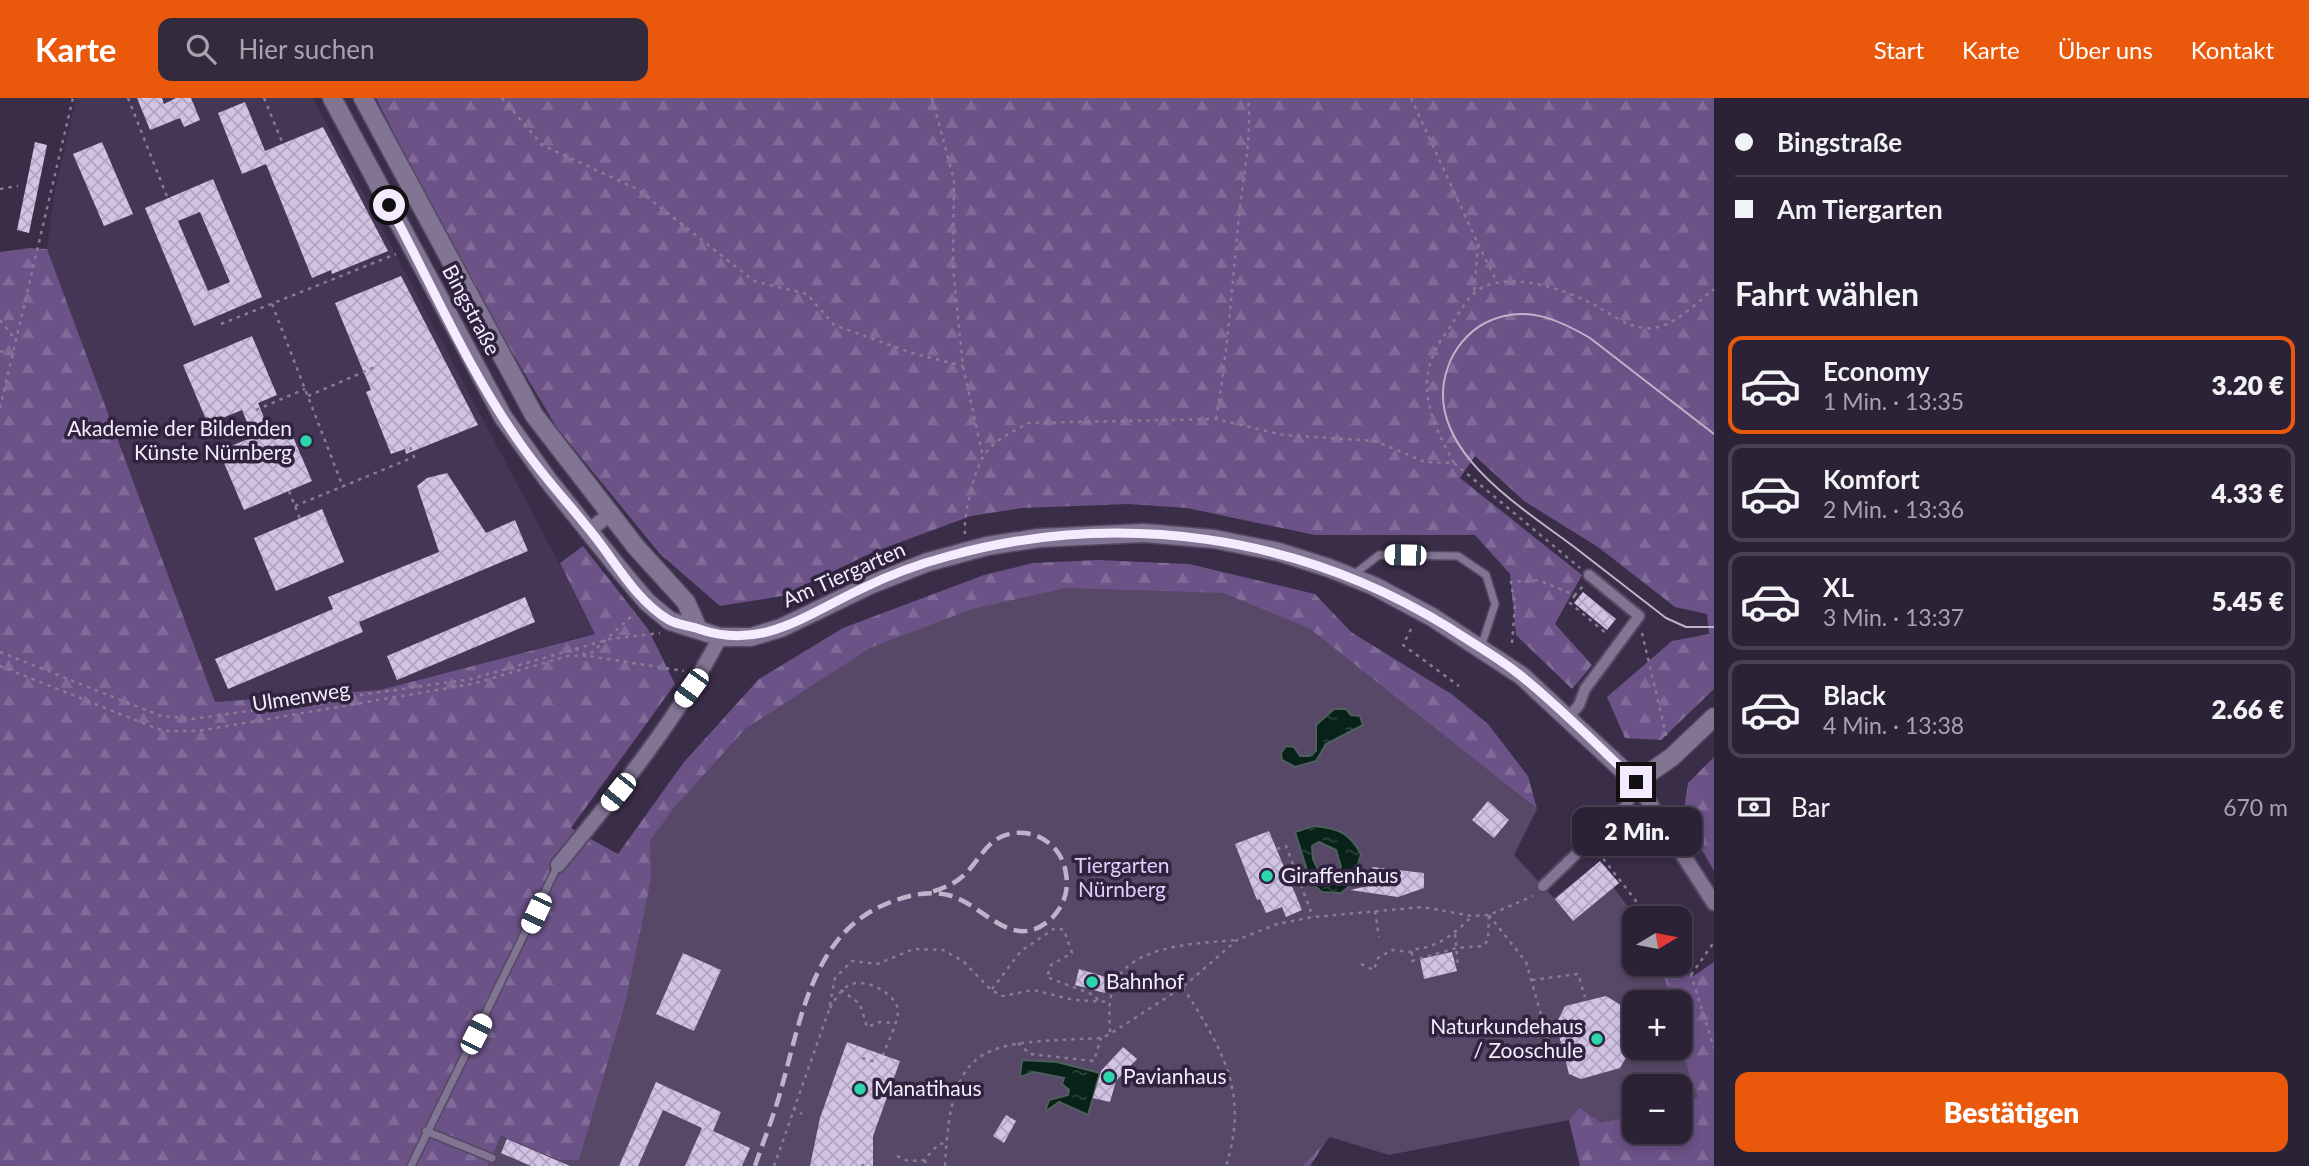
<!DOCTYPE html>
<html lang="de">
<meta charset="utf-8">
<style>
body{margin:0;font-family:Lato,sans-serif;background:#342a3e;color:#f1f3f6;height:100vh;display:flex;flex-direction:column;font-size:26px;white-space:nowrap}
*{box-sizing:border-box;margin:0}
p{font-size:23px;color:#a6a4ad}
.icon{flex:none;width:38px;height:38px;fill:none;stroke:currentColor;stroke-width:2;stroke-linecap:round;stroke-linejoin:round}
.map{position:relative;flex:1;overflow:hidden}
.side{display:flex;flex-direction:column;background:#2c2236;width:595px}
.side>*{flex:none}
.top-card{display:grid;align-content:center;height:154px;padding:0 21px;background:#2c2236}
.needle{width:46px;rotate:80deg}
.buttons{position:absolute;left:1622px;top:808px;display:grid;gap:14px}
.buttons a{display:grid;place-items:center;width:70px;height:70px;border-radius:14px;background:#2c2236;box-shadow:0 4px 10px #0003,0 0 0 2px #483f51;font-size:35px}
.end{position:absolute;width:32px;height:32px;margin:-16px;border:9px solid #f4ecfe;background:#111;box-shadow:0 0 0 4px #111}
.from{border-radius:50%}
.bubble{position:absolute;height:49px;border-radius:14px;background:#2c2236;box-shadow:0 4px 10px #0003,0 0 0 2px #483f51;font-size:23px;font-weight:800;line-height:49px;text-align:center}
.car{position:absolute;width:21px;height:42px;margin:-21px -10px;border-radius:9px;box-shadow:0 0 5px 2px #0007;background:linear-gradient(#fff 24%,#345 0 40%,#fff 0 76%,#345 0 86%,#fff 0)}
.top-card b{display:flex;align-items:center;gap:24px;height:66px;font-size:26px}
.top-card b+b{border-top:2px solid #483f51}
.top-card i{width:18px;height:18px;background:#f1f3f6}
ul{padding:0;list-style:none}
li{display:flex;align-items:center;gap:21px;height:98px;margin:0 14px 10px;padding:0 7px;border:4px solid #483f51;border-radius:14px}
li div{flex:1}
li b{display:block;font-size:26px}
li em{font-style:normal;font-weight:800}
li.on{border-color:#ea580c}
li>.icon{width:63px;height:63px;stroke-width:1.5}
h2{padding:0 21px;font-size:32px;line-height:84px}
.pay{display:flex;align-items:center;gap:18px;height:77px;padding:0 21px;font-size:26px}
.pay p{margin-inline-start:auto}
.primary-button{display:flex;gap:14px;margin-top:auto;padding:14px 21px}
.primary-button a{flex:1;height:80px;border-radius:14px;background:#ea580c;color:#fff;font-size:28px;font-weight:800;line-height:80px;text-align:center}
header{display:flex;align-items:center;gap:42px;box-sizing:border-box;height:98px;padding:0 35px;background:#ea580c;color:#fff}
header strong{font-size:33px}
nav{display:flex;gap:38px;margin-inline-start:auto;font-size:24px}
.search{width:490px;height:63px;background:#342a3e;display:flex;align-items:center;gap:18px;box-sizing:border-box;padding:0 24px;border-radius:14px;color:#a6a4ad;font-size:26px}
main{display:flex;flex:1;min-height:0}
.map>svg:first-child{display:block}
</style>
<header>
<strong>Karte</strong>
<div class="search"><svg class="icon" aria-label="search" viewBox="0 0 24 24"><circle cx="10" cy="10" r="6"/><path d="M15 15l6 6"/></svg>Hier suchen</div>
<nav><a>Start</a><a>Karte</a><a>Über uns</a><a>Kontakt</a></nav>
</header>
<main>
<div class="map">
<svg width="1714" height="1068" viewBox="0 0 1714 1068">
<defs>
<pattern id="forest-firs" width="22" height="20" patternUnits="userSpaceOnUse" patternTransform="scale(1.75)"><rect width="22" height="20" fill="#6b5287"/><path d="M5 1l3.5 6h-7zM16 11l3.5 6h-7z" fill="#816b99"/></pattern>
<pattern id="water-ripples" width="26" height="14" patternUnits="userSpaceOnUse" patternTransform="scale(1.75)"><rect width="26" height="14" fill="#08221a"/><path d="M2 4q2-2 4 0t4 0M15 11q2-2 4 0t4 0" fill="none" stroke="#2d423c"/></pattern>
<pattern id="building-cross-hatch" width="8" height="8" patternUnits="userSpaceOnUse" patternTransform="scale(1.75)"><rect width="8" height="8" fill="#d2c3e5"/><path d="M0 0l8 8M0 8l8-8" fill="none" stroke="#b0a4bf"/></pattern>
</defs>
<rect width="100%" height="100%" fill="#3a2d48"/>
<path fill="#463656" d="M76,0H313L596,535L380,592L215,604L47,151L54,96Z"/>
<g fill="url(#forest-firs)">
<path d="M376,0H1714V591L1661,642L1625,640L1607,599L1672,543L1709,536L1707,516L1675,509L1598,449L1524,403L1475,358L1460,380L1582,477L1555,526L1592,567L1572,591L1516,537L1510,476L1475,437H1315L1187,410L1128,406L1022,410L971,418L871,455L782,498L720,508L660,456L557,330L466,177Z"/>
<path d="M30,150L47,151L215,604L380,592L595,536L560,465L583,448L648,531L675,586L571,730L618,756L684,664L759,581L843,530L984,477L1033,465L1098,462L1189,466L1315,496L1351,534L1453,597L1488,626L1528,678L1537,711L1411,612L579,1062H558L501,1038L488,1068H0V154Z"/>
<path d="M1714,659V773L1683,719L1688,685Z"/>
<path d="M1714,864V1068H1580L1569,1022L1579,1009L1601,1024L1634,1018V1034H1680V1005L1697,999L1680,989H1634L1578,1007L1330,1037L1310,1068H1083L1556,981L1649,950L1695,993L1680,950V905H1656L1653,901L1667,889L1660,866L1692,879Z"/>
</g>
<path fill="#574868" d="M1066,490L1223,495L1309,530L1537,711L1514,757L1554,800L1600,763L1619,785L1614,790L1637,821L1634,866H1660L1667,889L1653,901L1656,905H1634V950H1680L1698,999L1680,1005V989H1634V1018L1601,1024L1579,1009L1569,1022L1389,1057L1330,1039L1302,1068H488L501,1038L558,1062H579L626,902L651,781L650,743L673,711L745,631L870,550L972,511Z"/>
<g fill="url(#water-ripples)" stroke="#4f5f5e" stroke-width="2" fill-rule="evenodd">
<path d="M1334,611H1346L1351,617L1360,618L1363,627L1326,646L1316,663L1295,669L1282,662L1281,655L1286,648L1294,649L1300,658H1309L1316,653V627Z"/>
<path d="M1313,728C1338,730 1349,734 1361,756L1352,786L1341,795L1322,794L1311,785L1295,734ZM1319,744L1336,752L1341,769L1337,777L1328,779L1320,776L1313,761L1312,748Z"/>
<path d="M1022,962L1057,964L1100,975L1088,1017L1059,1004L1045,1014L1049,1002L1068,997L1069,992L1062,986L1064,980L1034,974L1020,979Z"/>
</g>
<g fill="url(#building-cross-hatch)" fill-rule="evenodd">
<path d="M137,0H162L164,6L176,0H191L200,22L184,29L180,20L150,32Z"/>
<path d="M245,4L265,53L323,29L388,153L332,176L331,172L312,180L266,66L242,76L218,15Z"/>
<path d="M35,44L47,47L29,135L17,132Z"/>
<path d="M102,44L133,116L104,128L73,56Z"/>
<path d="M213,81L262,199L194,228L145,110ZM200,114L230,184L208,193L178,123Z"/>
<path d="M401,178L478,327L406,356L405,351L391,356L366,294L371,292L335,205Z"/>
<path d="M252,238L277,297L258,305L269,332L287,325L312,383L244,412L219,353L253,339L242,312L208,326L183,267Z"/>
<path d="M447,375L486,435L515,422L528,453L359,524L363,534L228,591L215,561L333,511L328,499L439,454L417,388L427,380Z"/>
<path d="M322,411L344,464L276,493L254,440Z"/>
<path d="M1583,494L1616,521L1607,532L1574,505Z"/>
<path d="M525,499L535,524L397,582L387,558Z"/>
<path d="M1488,703L1509,722L1494,740L1472,722Z"/>
<path d="M1269,733L1302,812L1286,819L1282,809L1266,815L1260,801L1257,802L1235,746Z"/>
<path d="M1600,763L1619,785L1573,823L1555,801Z"/>
<path d="M1372,769L1424,775V790L1398,799L1350,792L1373,787Z"/>
<path d="M1452,854L1457,873L1424,881L1420,861Z"/>
<path d="M683,855L721,872L694,933L656,916Z"/>
<path d="M1079,871L1109,880L1105,895L1075,887Z"/>
<path d="M1606,898L1629,912L1634,932V954L1628,956L1620,970L1581,981L1569,976L1556,926L1565,908Z"/>
<path d="M847,944L900,963L873,1038V1068H810L820,1020Z"/>
<path d="M1123,949L1137,961L1116,983L1110,1004L1093,1000L1101,973Z"/>
<path d="M656,984L721,1014L713,1033L750,1050L742,1068H685L702,1030L663,1012L638,1068H619Z"/>
<path d="M1006,1017L1016,1023L1004,1045L993,1038Z"/>
<path d="M507,1041L570,1068H531L501,1055Z"/>
</g>
<g fill="none" stroke-linecap="round" stroke-linejoin="round">
<defs>
<g id="service">
<path d="M1352,478L1379,457L1458,458L1486,477L1495,506L1481,549"/>
<path d="M426,1033L492,1060"/>
<path d="M411,1068L558,767"/>
</g>
<g id="pedestrian">
<path d="M1567,621L1579,607L1585,591L1639,518L1589,477"/>
<path d="M1543,788L1627,707L1636,684"/>
</g>
<g id="minor">
<path d="M590,432L610,416"/>
<path d="M1636,684L1714,805"/>
<path d="M558,767C617,695 678,621 720,539"/>
</g>
<g id="tertiary">
<path d="M332,0L503,319L548,382L620,472L647,504L670,523L720,539H751L781,530L872,486L928,464L987,448L1039,440L1144,435L1214,441L1279,454L1329,470L1374,488L1432,519L1522,578L1636,684L1672,659L1714,619"/>
<path d="M363,0L534,317L636,449L686,504L698,531"/>
</g>
</defs>
<use href="#service" stroke="#544960" stroke-width="10"/>
<use href="#pedestrian" stroke="#544960" stroke-width="14"/>
<use href="#minor" stroke="#544960" stroke-width="18"/>
<use href="#tertiary" stroke="#544960" stroke-width="21"/>
<g stroke="#877c93" stroke-width="2.5" stroke-dasharray="3.5 5" stroke-linecap="butt">
<path d="M128,0L168,101"/>
<path d="M264,0L283,46"/>
<path d="M502,0L542,47L637,91L754,183L807,196L834,227L912,255L963,268"/>
<path d="M932,0L954,82L953,170L963,268L983,359"/>
<path d="M1411,0L1478,146L1474,195"/>
<path d="M0,91L18,88"/>
<path d="M1478,146L1497,184"/>
<path d="M272,206L343,389"/>
<path d="M0,222L15,241"/>
<path d="M221,226L396,156"/>
<path d="M0,253L10,256"/>
<path d="M308,298L375,269"/>
<path d="M0,310L73,0"/>
<path d="M256,312L305,291"/>
<path d="M1216,321C1228,253 1232,186 1239,118C1243,78 1252,40 1248,0"/>
<path d="M1454,365C1430,321 1412,282 1445,236C1454,224 1462,208 1472,197C1501,168 1569,192 1598,209C1614,218 1632,232 1652,230C1675,228 1696,205 1714,191"/>
<path d="M289,393L300,421"/>
<path d="M295,408L414,359L410,349"/>
<path d="M965,436C963,419 974,374 983,359C992,343 1013,334 1028,325L1216,321L1283,337L1375,343L1425,364L1454,365L1580,470"/>
<path d="M1575,497L1570,505L1608,537"/>
<path d="M1411,531L1403,547L1459,588"/>
<path d="M1642,535L1667,641"/>
<path d="M1512,545L1515,508L1511,484L1538,482L1575,497L1583,488"/>
<path d="M575,551L588,558L684,573"/>
<path d="M0,554L161,618L193,621L471,581L610,541L660,535"/>
<path d="M0,568L163,633H198L472,586L568,558H588L635,515"/>
<path d="M1277,751L1286,748L1313,819"/>
<path d="M1598,754L1650,821"/>
<path d="M1375,813L1379,839"/>
<path d="M1489,817L1526,864L1550,948"/>
<path d="M1455,836L1458,869"/>
<path d="M1412,854V863L1456,850L1483,848L1488,842L1489,817"/>
<path d="M1680,862L1691,877L1714,950"/>
<path d="M1361,866L1374,872L1378,860L1392,852L1412,854L1415,851C1437,850 1457,834 1472,818"/>
<path d="M1691,877L1714,844"/>
<path d="M1532,882L1578,876L1585,899"/>
<path d="M1183,889C1221,950 1250,993 1226,1068"/>
<path d="M992,891L1021,853L1055,830L1064,832L1072,855L1051,867L1047,879L1094,897L1100,905"/>
<path d="M841,892L860,906L867,929L880,924L894,925"/>
<path d="M830,910C836,900 841,890 852,886C867,880 900,898 898,915C896,929 888,944 883,957"/>
<path d="M1110,934C1109,916 1108,897 1117,881C1137,846 1202,845 1237,842"/>
<path d="M1018,945L1030,956L1094,963L1101,940"/>
<path d="M862,960L876,964"/>
<path d="M793,1010L802,1016"/>
<path d="M897,1058L908,1063L924,1062L939,1046L946,1045"/>
<path d="M924,1062L928,1068"/>
<path d="M774,1068L829,912L835,880L852,863L877,866L914,851L943,852L963,863L991,892L1003,898L1033,892L1074,902L1109,904"/>
<path d="M861,1068L865,1066"/>
<path d="M945,1068C951,938 986,946 1101,940L1110,936L1183,889L1237,842L1277,826L1313,819L1423,809L1472,818L1489,817L1533,798"/>
</g>
<use href="#service" stroke="#827493" stroke-width="7"/>
<use href="#pedestrian" stroke="#827493" stroke-width="10"/>
<use href="#minor" stroke="#827493" stroke-width="14"/>
<use href="#tertiary" stroke="#827493" stroke-width="18"/>
<path stroke="#beb4c9" stroke-width="2" d="M1714,336L1590,240C1556,220 1523,206 1485,225C1468,234 1454,251 1448,269C1419,348 1521,409 1573,448C1604,472 1635,496 1666,520L1686,529H1714"/>
<path stroke="#beb4c9" stroke-width="4.5" stroke-dasharray="14 7" stroke-linecap="butt" d="M755,1068C764,1041 775,1015 782,988C801,920 814,835 886,806C904,798 928,792 948,797C983,805 1012,857 1052,820C1064,808 1069,792 1066,776C1063,750 1040,732 1014,735C986,739 981,762 963,778C952,788 938,792 925,796"/>
</g>
<g fill="none" stroke-linecap="round" stroke-linejoin="round">
<path stroke="#f4ecfe" stroke-width="9" d="M389,107C432,187 469,274 522,348C545,381 572,409 596,440C617,467 639,505 669,522C678,527 690,528 699,531C761,553 806,517 861,491C889,477 919,466 949,458C1119,411 1299,437 1448,529C1472,545 1498,559 1520,577C1561,610 1598,648 1636,684"/>
</g>
<g fill="#2cd5ab" stroke="#30233e" stroke-width="2.5">
<circle cx="306" cy="343" r="7"/>
<circle cx="1267" cy="778" r="7"/>
<circle cx="1092" cy="884" r="7"/>
<circle cx="1597" cy="941" r="7"/>
<circle cx="1109" cy="979" r="7"/>
<circle cx="860" cy="991" r="7"/>
</g>
<g text-anchor="middle" stroke-width="7" stroke-linejoin="round" paint-order="stroke">
<g font-size="21" fill="#f4ecfe" stroke="#30233e">
<text transform="translate(471 212) rotate(62)" y="7">Bingstraße</text>
<text transform="translate(844 477) rotate(-24)" y="7">Am Tiergarten</text>
<text transform="translate(301 599) rotate(-9)" y="7">Ulmenweg</text>
</g>
<g font-size="21" fill="#f4ecfe" stroke="#30233e" text-anchor="start">
<text x="292" y="338" text-anchor="end">Akademie der Bildenden<tspan x="292" dy="24">Künste Nürnberg</tspan></text>
<text x="1281" y="785">Giraffenhaus</text>
<text x="1106" y="891">Bahnhof</text>
<text x="1583" y="936" text-anchor="end">Naturkundehaus<tspan x="1583" dy="24">/ Zooschule</tspan></text>
<text x="1123" y="986">Pavianhaus</text>
<text x="874" y="998">Manatihaus</text>
</g>
<g font-size="21" fill="#e3cdff" stroke="#30233e">
<text x="1122" y="775">Tiergarten<tspan x="1122" dy="24">Nürnberg</tspan></text>
</g>
</g>
</svg>
<div class="buttons">
<a><svg class="needle" viewBox="-14 -14 28 28"><path d="M0-13l5 13h-10z" fill="#e53935"/><path d="M0 13l5-13h-10z" fill="#a6a4ad"/></svg></a>
<a>+</a>
<a>−</a>
</div>
<i class="end from" style="left:389px;top:107px"></i>
<i class="end" style="left:1636px;top:684px"></i>
<div class="bubble" style="left:1572px;top:709px;width:130px">2 Min.</div>
<i class="car" style="left:1405px;top:457px;rotate:271deg"></i>
<i class="car" style="left:691px;top:590px;rotate:216deg"></i>
<i class="car" style="left:618px;top:694px;rotate:219deg"></i>
<i class="car" style="left:536px;top:815px;rotate:205deg"></i>
<i class="car" style="left:476px;top:936px;rotate:27deg"></i>
</div>
<section class="side">
<div class="top-card">
<b><i class="from"></i>Bingstraße</b>
<b><i></i>Am Tiergarten</b>
</div>
<h2>Fahrt wählen</h2>
<ul>
<li class="on"><svg class="icon" aria-label="car" viewBox="0 0 24 24"><path d="M5 17H2v-5l4-1 3-4h7l3 4 3 1v5h-3M9 17h6M6 11h13"/><circle cx="7" cy="17" r="2"/><circle cx="17" cy="17" r="2"/></svg><div><b>Economy</b><p>1 Min. · 13:35</p></div><em>3.20 €</em></li>
<li><svg class="icon" aria-label="car" viewBox="0 0 24 24"><path d="M5 17H2v-5l4-1 3-4h7l3 4 3 1v5h-3M9 17h6M6 11h13"/><circle cx="7" cy="17" r="2"/><circle cx="17" cy="17" r="2"/></svg><div><b>Komfort</b><p>2 Min. · 13:36</p></div><em>4.33 €</em></li>
<li><svg class="icon" aria-label="car" viewBox="0 0 24 24"><path d="M5 17H2v-5l4-1 3-4h7l3 4 3 1v5h-3M9 17h6M6 11h13"/><circle cx="7" cy="17" r="2"/><circle cx="17" cy="17" r="2"/></svg><div><b>XL</b><p>3 Min. · 13:37</p></div><em>5.45 €</em></li>
<li><svg class="icon" aria-label="car" viewBox="0 0 24 24"><path d="M5 17H2v-5l4-1 3-4h7l3 4 3 1v5h-3M9 17h6M6 11h13"/><circle cx="7" cy="17" r="2"/><circle cx="17" cy="17" r="2"/></svg><div><b>Black</b><p>4 Min. · 13:38</p></div><em>2.66 €</em></li>
</ul>
<div class="pay"><svg class="icon" aria-label="cash" viewBox="0 0 24 24"><path d="M3 7h18v10H3z"/><circle cx="12" cy="12" r="2"/></svg>Bar<p>670 m</p></div>
<div class="primary-button"><a>Bestätigen</a></div>
</section>
</main>
